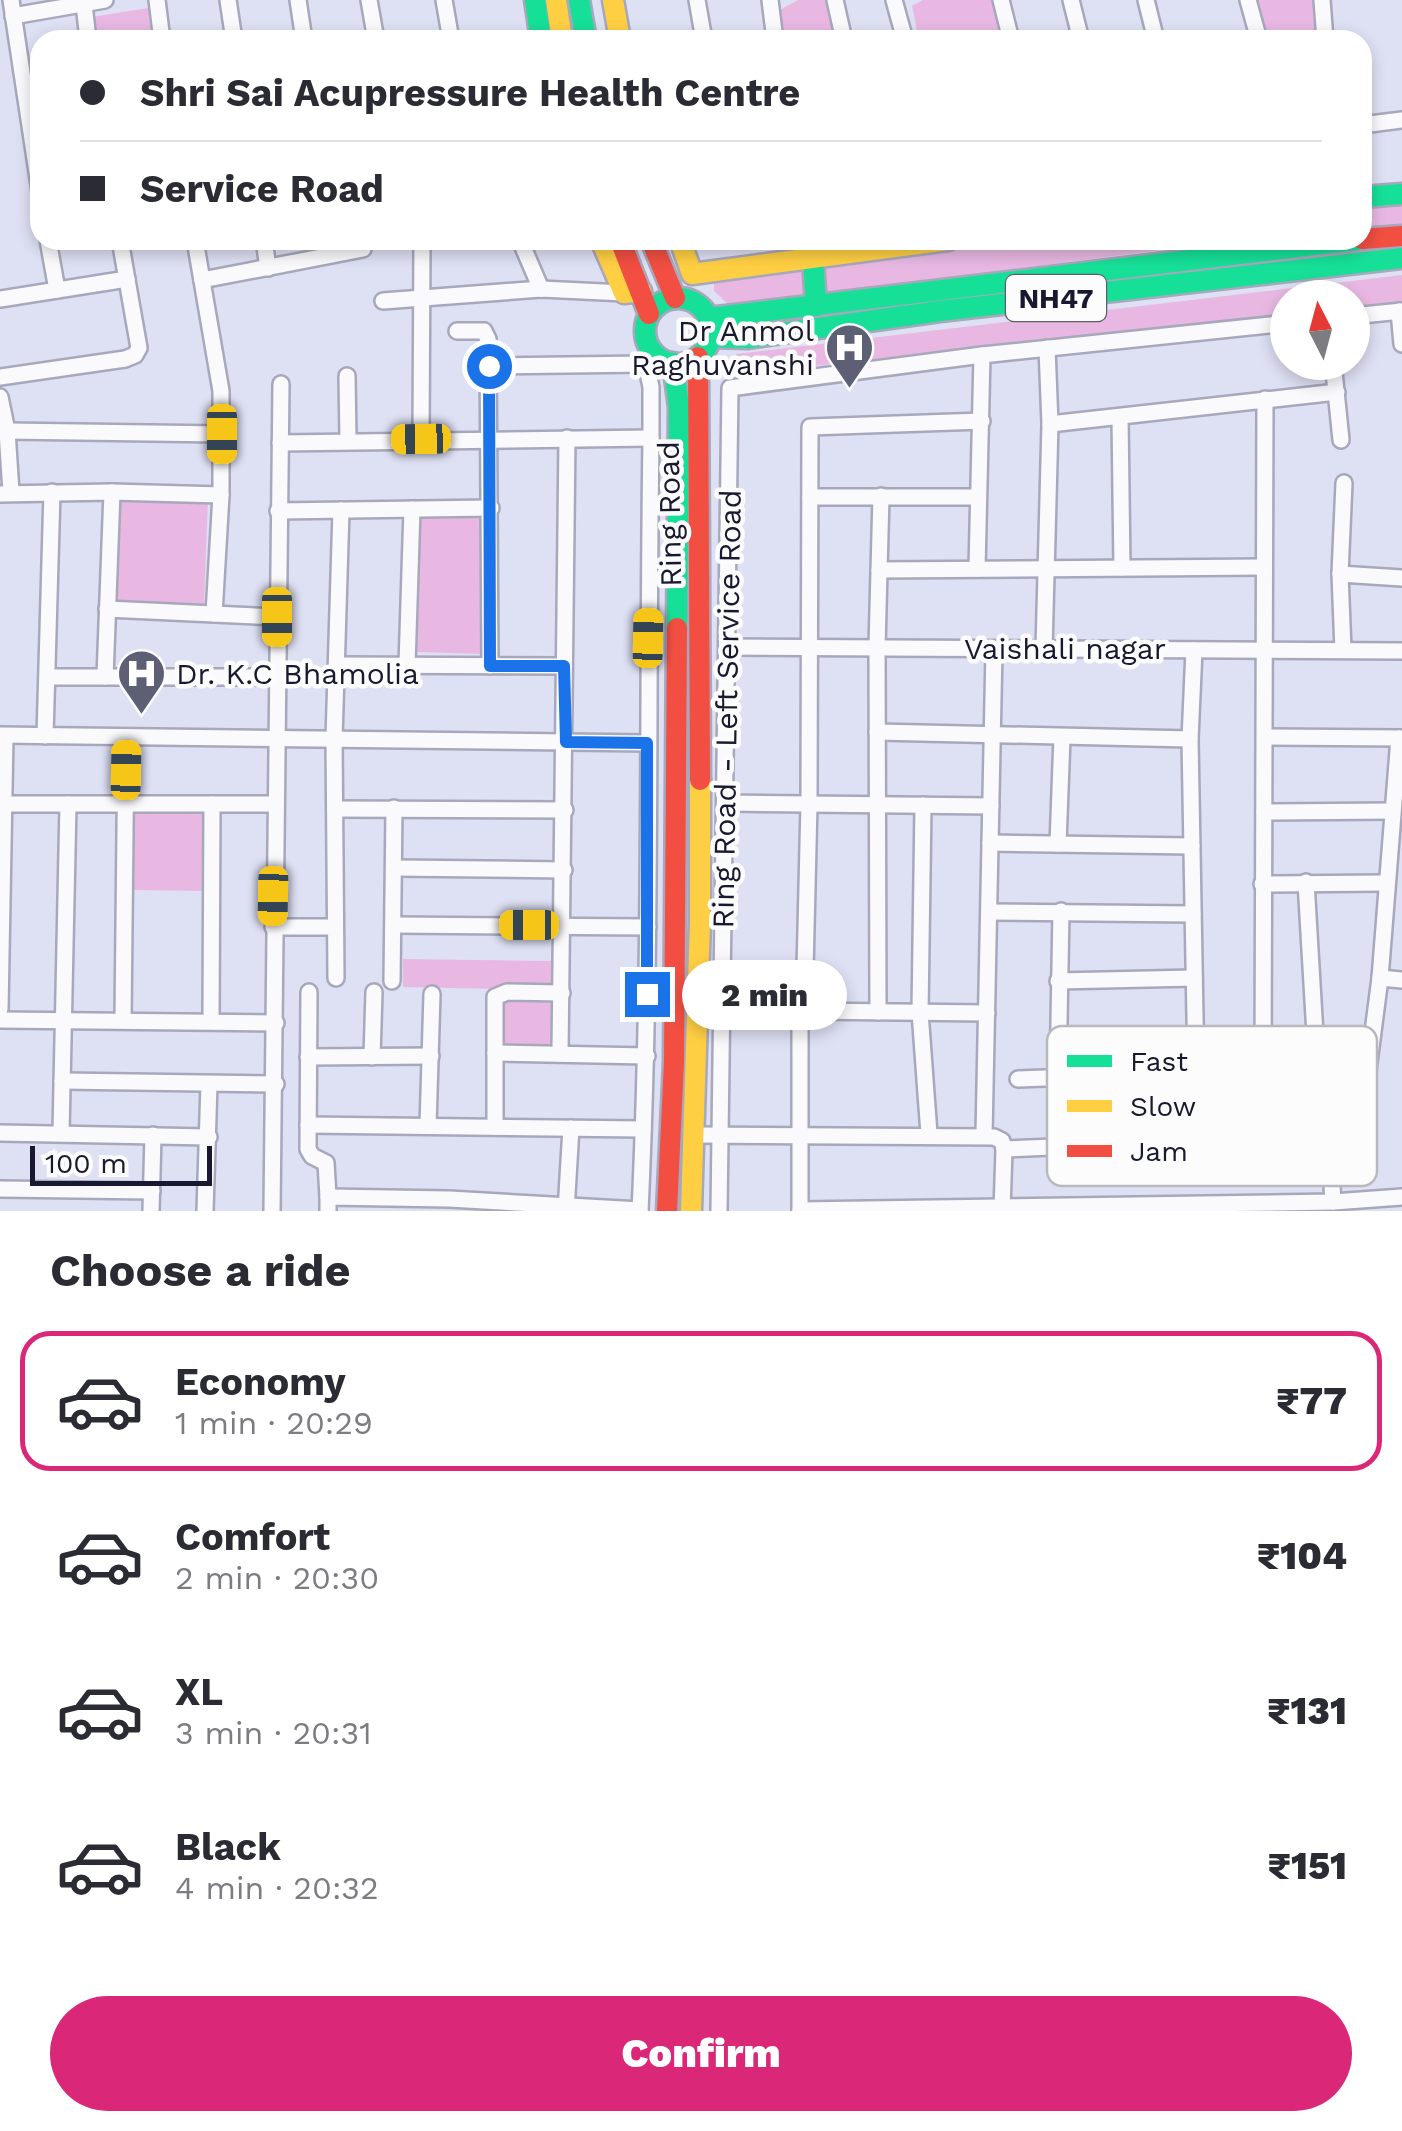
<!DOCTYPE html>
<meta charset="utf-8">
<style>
body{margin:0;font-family:"Work Sans",sans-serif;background:#f2f2f3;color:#2b2b33;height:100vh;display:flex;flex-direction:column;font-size:38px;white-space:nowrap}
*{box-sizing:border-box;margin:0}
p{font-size:32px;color:#7c7c81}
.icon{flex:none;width:55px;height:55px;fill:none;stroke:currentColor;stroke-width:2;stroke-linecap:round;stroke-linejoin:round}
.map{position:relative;height:1211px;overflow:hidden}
.sheet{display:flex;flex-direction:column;background:#fff;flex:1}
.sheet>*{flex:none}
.hud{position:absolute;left:30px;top:30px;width:1342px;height:220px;border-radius:30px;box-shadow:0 5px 15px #0003;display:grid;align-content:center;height:220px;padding:0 50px;background:#fff}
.needle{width:65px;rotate:354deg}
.controls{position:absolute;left:1270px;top:280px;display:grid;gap:20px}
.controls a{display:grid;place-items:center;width:100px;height:100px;border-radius:50%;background:#fff;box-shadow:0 5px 15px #0003;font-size:50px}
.scale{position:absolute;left:30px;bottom:25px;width:182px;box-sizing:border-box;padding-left:10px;border:5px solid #181930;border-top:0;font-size:28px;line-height:35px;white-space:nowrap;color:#181930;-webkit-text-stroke:8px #fcfcfc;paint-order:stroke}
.end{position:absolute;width:45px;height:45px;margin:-22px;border:12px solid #1a73e8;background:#fff;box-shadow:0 0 0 5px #fff}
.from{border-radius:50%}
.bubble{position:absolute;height:70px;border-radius:35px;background:#fff;box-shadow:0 5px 15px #0003;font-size:32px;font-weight:800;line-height:70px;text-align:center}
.car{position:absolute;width:30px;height:60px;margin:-30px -15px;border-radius:12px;box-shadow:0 0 8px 2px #0007;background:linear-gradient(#f5c518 24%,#345 0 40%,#f5c518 0 76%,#345 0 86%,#f5c518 0)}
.hud b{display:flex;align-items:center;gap:35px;height:95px;font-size:38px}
.hud b+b{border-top:2px solid #e1e1e2}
.hud i{width:25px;height:25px;background:#2b2b33}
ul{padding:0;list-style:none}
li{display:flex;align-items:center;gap:30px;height:140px;margin:0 20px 15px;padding:0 30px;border:5px solid transparent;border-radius:30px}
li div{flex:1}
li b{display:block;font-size:38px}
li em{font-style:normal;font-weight:800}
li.active{border-color:#db2777}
li>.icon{width:90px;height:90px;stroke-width:1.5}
h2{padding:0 50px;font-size:45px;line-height:120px}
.button{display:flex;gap:20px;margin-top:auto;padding:20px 50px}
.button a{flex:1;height:115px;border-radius:60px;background:#db2777;color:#fff;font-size:40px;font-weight:800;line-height:115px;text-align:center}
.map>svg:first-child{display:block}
</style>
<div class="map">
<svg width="1402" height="1211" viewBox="0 0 1402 1211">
<rect width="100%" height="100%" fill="#dee0f4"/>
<g fill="#e8b8e2">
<path d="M798,0H832L838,29L783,38L780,10Z"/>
<path d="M923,0H999L1008,40H919L912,6Z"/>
<path d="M1253,0H1320L1322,36L1265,40Z"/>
<path d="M148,8L153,40H95L92,17Z"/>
<path d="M1402,199V229L1363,232L1362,203Z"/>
<path d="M1025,240H1270L1169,249L730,306L714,291V279Z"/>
<path d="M1402,275V302L1353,306L1352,298H1288L1287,313L743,374L736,367V354Z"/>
<path d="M118,496L208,500L204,604L114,600Z"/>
<path d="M421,516L485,518L481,654L417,652Z"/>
<path d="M133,811L205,812L203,891L131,890Z"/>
<path d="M403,959L552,961V1045L501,1044V989L403,987Z"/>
</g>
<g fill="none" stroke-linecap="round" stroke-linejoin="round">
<defs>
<g id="street">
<path d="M11,0L40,192"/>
<path d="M157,0L162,40"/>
<path d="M228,0L234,40"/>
<path d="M298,0L304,40"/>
<path d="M369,0L376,40"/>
<path d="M444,0L451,40"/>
<path d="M697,0L704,40"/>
<path d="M770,0L775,40"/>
<path d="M835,0L844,40"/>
<path d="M894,0L905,40"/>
<path d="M1001,0L1011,40"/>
<path d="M1071,0L1081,40"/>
<path d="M1146,0L1156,40"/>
<path d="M1248,0L1259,40"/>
<path d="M1322,0L1325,40"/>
<path d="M84,4L88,40"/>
<path d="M13,16L105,0"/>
<path d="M1362,125L1402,120"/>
<path d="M48,240L57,290"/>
<path d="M195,240L221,391V495L214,614"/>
<path d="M264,240L268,268"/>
<path d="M520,240L541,289"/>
<path d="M202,280L363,249"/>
<path d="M0,299L127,279"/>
<path d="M383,301L541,289L624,293"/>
<path d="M1399,311L1402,344"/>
<path d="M1352,316L1402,311"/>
<path d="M457,331H484L488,339L490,666"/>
<path d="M1333,362L1341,440"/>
<path d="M489,366L646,364"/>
<path d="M347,376L348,440"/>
<path d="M0,377L125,359L135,355L139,348L120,240"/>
<path d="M0,397L7,431L11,492"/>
<path d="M1120,417L1122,568"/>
<path d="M1050,424L1337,392"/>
<path d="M7,431L222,434"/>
<path d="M421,439L422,240"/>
<path d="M280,443L651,438"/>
<path d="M0,494L112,492L221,495"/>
<path d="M810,497H976"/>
<path d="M278,511L491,508"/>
<path d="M977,569L982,355"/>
<path d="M879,570L1264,567"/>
<path d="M1340,574L1402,578"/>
<path d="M107,609L277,617"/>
<path d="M728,647L1402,651"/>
<path d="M1044,649L1050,424L1047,348"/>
<path d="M1194,650L1190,739L1196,1073"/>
<path d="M1343,650L1340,574L1344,483"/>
<path d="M339,665L564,666"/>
<path d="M407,665L412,509"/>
<path d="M49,677H276"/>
<path d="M105,677L112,492"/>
<path d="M877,732L1190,739"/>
<path d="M0,735L647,743"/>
<path d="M45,736L52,492"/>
<path d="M1265,737L1402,738"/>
<path d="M726,803L991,806"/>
<path d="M4,804H274"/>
<path d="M923,805L920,1012L929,1134"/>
<path d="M335,809L565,810"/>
<path d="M1264,812L1392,811"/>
<path d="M990,843L1192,846"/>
<path d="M1058,844L1062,737"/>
<path d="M395,868L564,870"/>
<path d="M1306,882L1321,1136"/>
<path d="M1262,884L1385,883"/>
<path d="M989,912L1193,914"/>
<path d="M394,925L648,927"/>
<path d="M273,927H335"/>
<path d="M336,978L334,739L341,510"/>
<path d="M1380,978L1402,980"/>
<path d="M392,981L394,808"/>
<path d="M1058,981L1194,978"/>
<path d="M309,992L308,1149L312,1156L326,1163L328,1197"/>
<path d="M0,1009L5,736"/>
<path d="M724,1010L987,1013"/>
<path d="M804,1011L809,804L810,427L982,421"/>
<path d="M878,1012L877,647L881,496"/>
<path d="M0,1020L276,1023"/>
<path d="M123,1020L126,737"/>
<path d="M211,1021L212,804"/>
<path d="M495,1053L647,1056"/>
<path d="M560,1054L567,438"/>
<path d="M308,1057L431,1056"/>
<path d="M372,1057L374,992"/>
<path d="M1263,1070L1265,399"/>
<path d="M1058,1078L1061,911"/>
<path d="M1018,1079L1316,1068"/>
<path d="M62,1081L276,1084"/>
<path d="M308,1125L643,1129"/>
<path d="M428,1126L432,994"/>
<path d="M495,1127V997L507,992L562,993"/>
<path d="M1360,1132L1380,978L1399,738"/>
<path d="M0,1133L209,1137"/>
<path d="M61,1133L68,804"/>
<path d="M694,1135L994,1137L1002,1141L1004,1149L1002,1211"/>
<path d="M984,1135L994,650"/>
<path d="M1004,1149L1329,1136L1333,1202"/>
<path d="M0,1189L152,1191"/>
<path d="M800,1210L1333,1202L1402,1197"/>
<path d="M151,1211L153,1135"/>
<path d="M205,1211L209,1084"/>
<path d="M272,1211L281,384"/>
<path d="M328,1211V1197L449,1199L640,1210"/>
<path d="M566,1211L571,1128"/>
<path d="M640,1211C652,954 647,696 651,438V387L646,364L658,357"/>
<path d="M719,1211L730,388L982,355L1288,323"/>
<path d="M800,1211V1019"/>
</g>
<g id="fast">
<path d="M535,0L541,40"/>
<path d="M579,0L586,40"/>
<path d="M1362,197L1402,194"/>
<path d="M813,258L816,306"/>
<circle cx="678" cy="331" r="33"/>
<path d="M709,318L1356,240"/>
<path d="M711,337L747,338L940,311L1402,258"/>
<path d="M673,363L679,407L677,628"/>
</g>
<g id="slow">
<path d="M556,0L562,40"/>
<path d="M613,0L620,40"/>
<path d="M601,240L624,293L641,291"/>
<path d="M680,240L692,274L948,240"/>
<path d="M691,1211L700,921V780"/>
</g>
<g id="jam">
<path d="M1362,239L1402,236"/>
<path d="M620,240L649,314"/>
<path d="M651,240L675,298"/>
<path d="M698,357L700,780"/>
<path d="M667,1211L674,1062L677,628"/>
</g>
</defs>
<use href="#street" stroke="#a7a8bc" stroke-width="20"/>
<use href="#fast" stroke="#a7a8bc" stroke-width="25"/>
<use href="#slow" stroke="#a7a8bc" stroke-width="25"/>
<use href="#jam" stroke="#a7a8bc" stroke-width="25"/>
<use href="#street" stroke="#fafafd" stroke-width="15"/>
<use href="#fast" stroke="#16e098" stroke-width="20"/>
<use href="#slow" stroke="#ffcf43" stroke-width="20"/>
<use href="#jam" stroke="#f24e42" stroke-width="20"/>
</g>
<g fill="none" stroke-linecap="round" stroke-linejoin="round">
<path stroke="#1a73e8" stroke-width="12" d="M489,366L490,666H564L566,742L647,743V994"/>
</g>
<defs>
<symbol id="hospital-pin" viewBox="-11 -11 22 30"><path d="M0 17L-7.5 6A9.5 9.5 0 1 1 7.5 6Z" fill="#5d5f75" stroke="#fcfcfc"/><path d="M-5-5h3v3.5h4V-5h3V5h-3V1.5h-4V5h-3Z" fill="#fff"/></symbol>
</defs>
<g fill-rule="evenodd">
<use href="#hospital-pin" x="822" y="320" width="55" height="75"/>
<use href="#hospital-pin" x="114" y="646" width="55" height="75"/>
</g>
<g text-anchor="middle" stroke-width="9" stroke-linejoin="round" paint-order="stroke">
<rect fill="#fcfcfc" stroke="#5c5d6d" stroke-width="2.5" x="1006" y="275" width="100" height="46" rx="8"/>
<g font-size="28" font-weight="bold" fill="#181930">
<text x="1056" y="308">NH47</text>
</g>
<g font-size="30" fill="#181930" stroke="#fcfcfc" text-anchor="end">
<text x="814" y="341">Dr Anmol<tspan x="814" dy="34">Raghuvanshi</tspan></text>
<text x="176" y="684" text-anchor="start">Dr. K.C Bhamolia</text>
</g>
<g font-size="30" fill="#181930" stroke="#fcfcfc">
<text transform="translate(670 514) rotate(-91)" y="10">Ring Road</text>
<text x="1065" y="659">Vaishali nagar</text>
<text transform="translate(727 709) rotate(-89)" y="10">Ring Road - Left Service Road</text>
</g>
</g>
<rect x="1047" y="1026" width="330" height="160" rx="15" fill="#fcfcfc" stroke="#b8b8bf" stroke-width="2.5"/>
<rect x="1067" y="1055" width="45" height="12" fill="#16e098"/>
<rect x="1067" y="1100" width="45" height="12" fill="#ffcf43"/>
<rect x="1067" y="1145" width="45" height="12" fill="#f24e42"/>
<g font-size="28" fill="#181930">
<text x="1130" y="1071">Fast</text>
<text x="1130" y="1116">Slow</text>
<text x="1130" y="1161">Jam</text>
</g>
</svg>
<div class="controls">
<a><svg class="needle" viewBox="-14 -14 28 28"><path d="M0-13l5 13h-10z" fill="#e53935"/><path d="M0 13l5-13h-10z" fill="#7c7c81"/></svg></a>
</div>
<div class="scale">100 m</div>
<i class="end from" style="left:489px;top:366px"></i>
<i class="end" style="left:647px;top:994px"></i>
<div class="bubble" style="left:682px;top:960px;width:165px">2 min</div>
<i class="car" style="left:222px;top:434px;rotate:180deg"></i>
<i class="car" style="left:421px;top:439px;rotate:269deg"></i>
<i class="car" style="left:277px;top:617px;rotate:180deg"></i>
<i class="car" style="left:648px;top:638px;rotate:1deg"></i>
<i class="car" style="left:126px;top:770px;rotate:1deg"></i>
<i class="car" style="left:273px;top:896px;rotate:181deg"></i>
<i class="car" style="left:529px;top:925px;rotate:270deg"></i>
<div class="hud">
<b><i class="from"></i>Shri Sai Acupressure Health Centre</b>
<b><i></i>Service Road</b>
</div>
</div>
<section class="sheet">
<h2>Choose a ride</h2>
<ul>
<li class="active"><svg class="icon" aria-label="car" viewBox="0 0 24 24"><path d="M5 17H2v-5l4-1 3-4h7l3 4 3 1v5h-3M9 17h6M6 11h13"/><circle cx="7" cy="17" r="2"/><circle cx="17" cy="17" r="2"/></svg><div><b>Economy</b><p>1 min · 20:29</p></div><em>₹77</em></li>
<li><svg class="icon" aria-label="car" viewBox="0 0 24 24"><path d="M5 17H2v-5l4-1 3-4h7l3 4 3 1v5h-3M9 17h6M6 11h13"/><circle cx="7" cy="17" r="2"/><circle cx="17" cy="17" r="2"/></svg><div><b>Comfort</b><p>2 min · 20:30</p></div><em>₹104</em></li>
<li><svg class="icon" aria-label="car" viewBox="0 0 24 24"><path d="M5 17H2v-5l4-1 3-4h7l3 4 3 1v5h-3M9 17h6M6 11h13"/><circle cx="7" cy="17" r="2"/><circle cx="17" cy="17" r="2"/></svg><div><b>XL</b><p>3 min · 20:31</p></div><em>₹131</em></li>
<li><svg class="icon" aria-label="car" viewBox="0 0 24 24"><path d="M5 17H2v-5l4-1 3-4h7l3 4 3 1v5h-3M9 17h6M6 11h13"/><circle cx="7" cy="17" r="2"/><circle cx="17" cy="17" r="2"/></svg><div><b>Black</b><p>4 min · 20:32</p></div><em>₹151</em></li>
</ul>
<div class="button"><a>Confirm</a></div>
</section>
